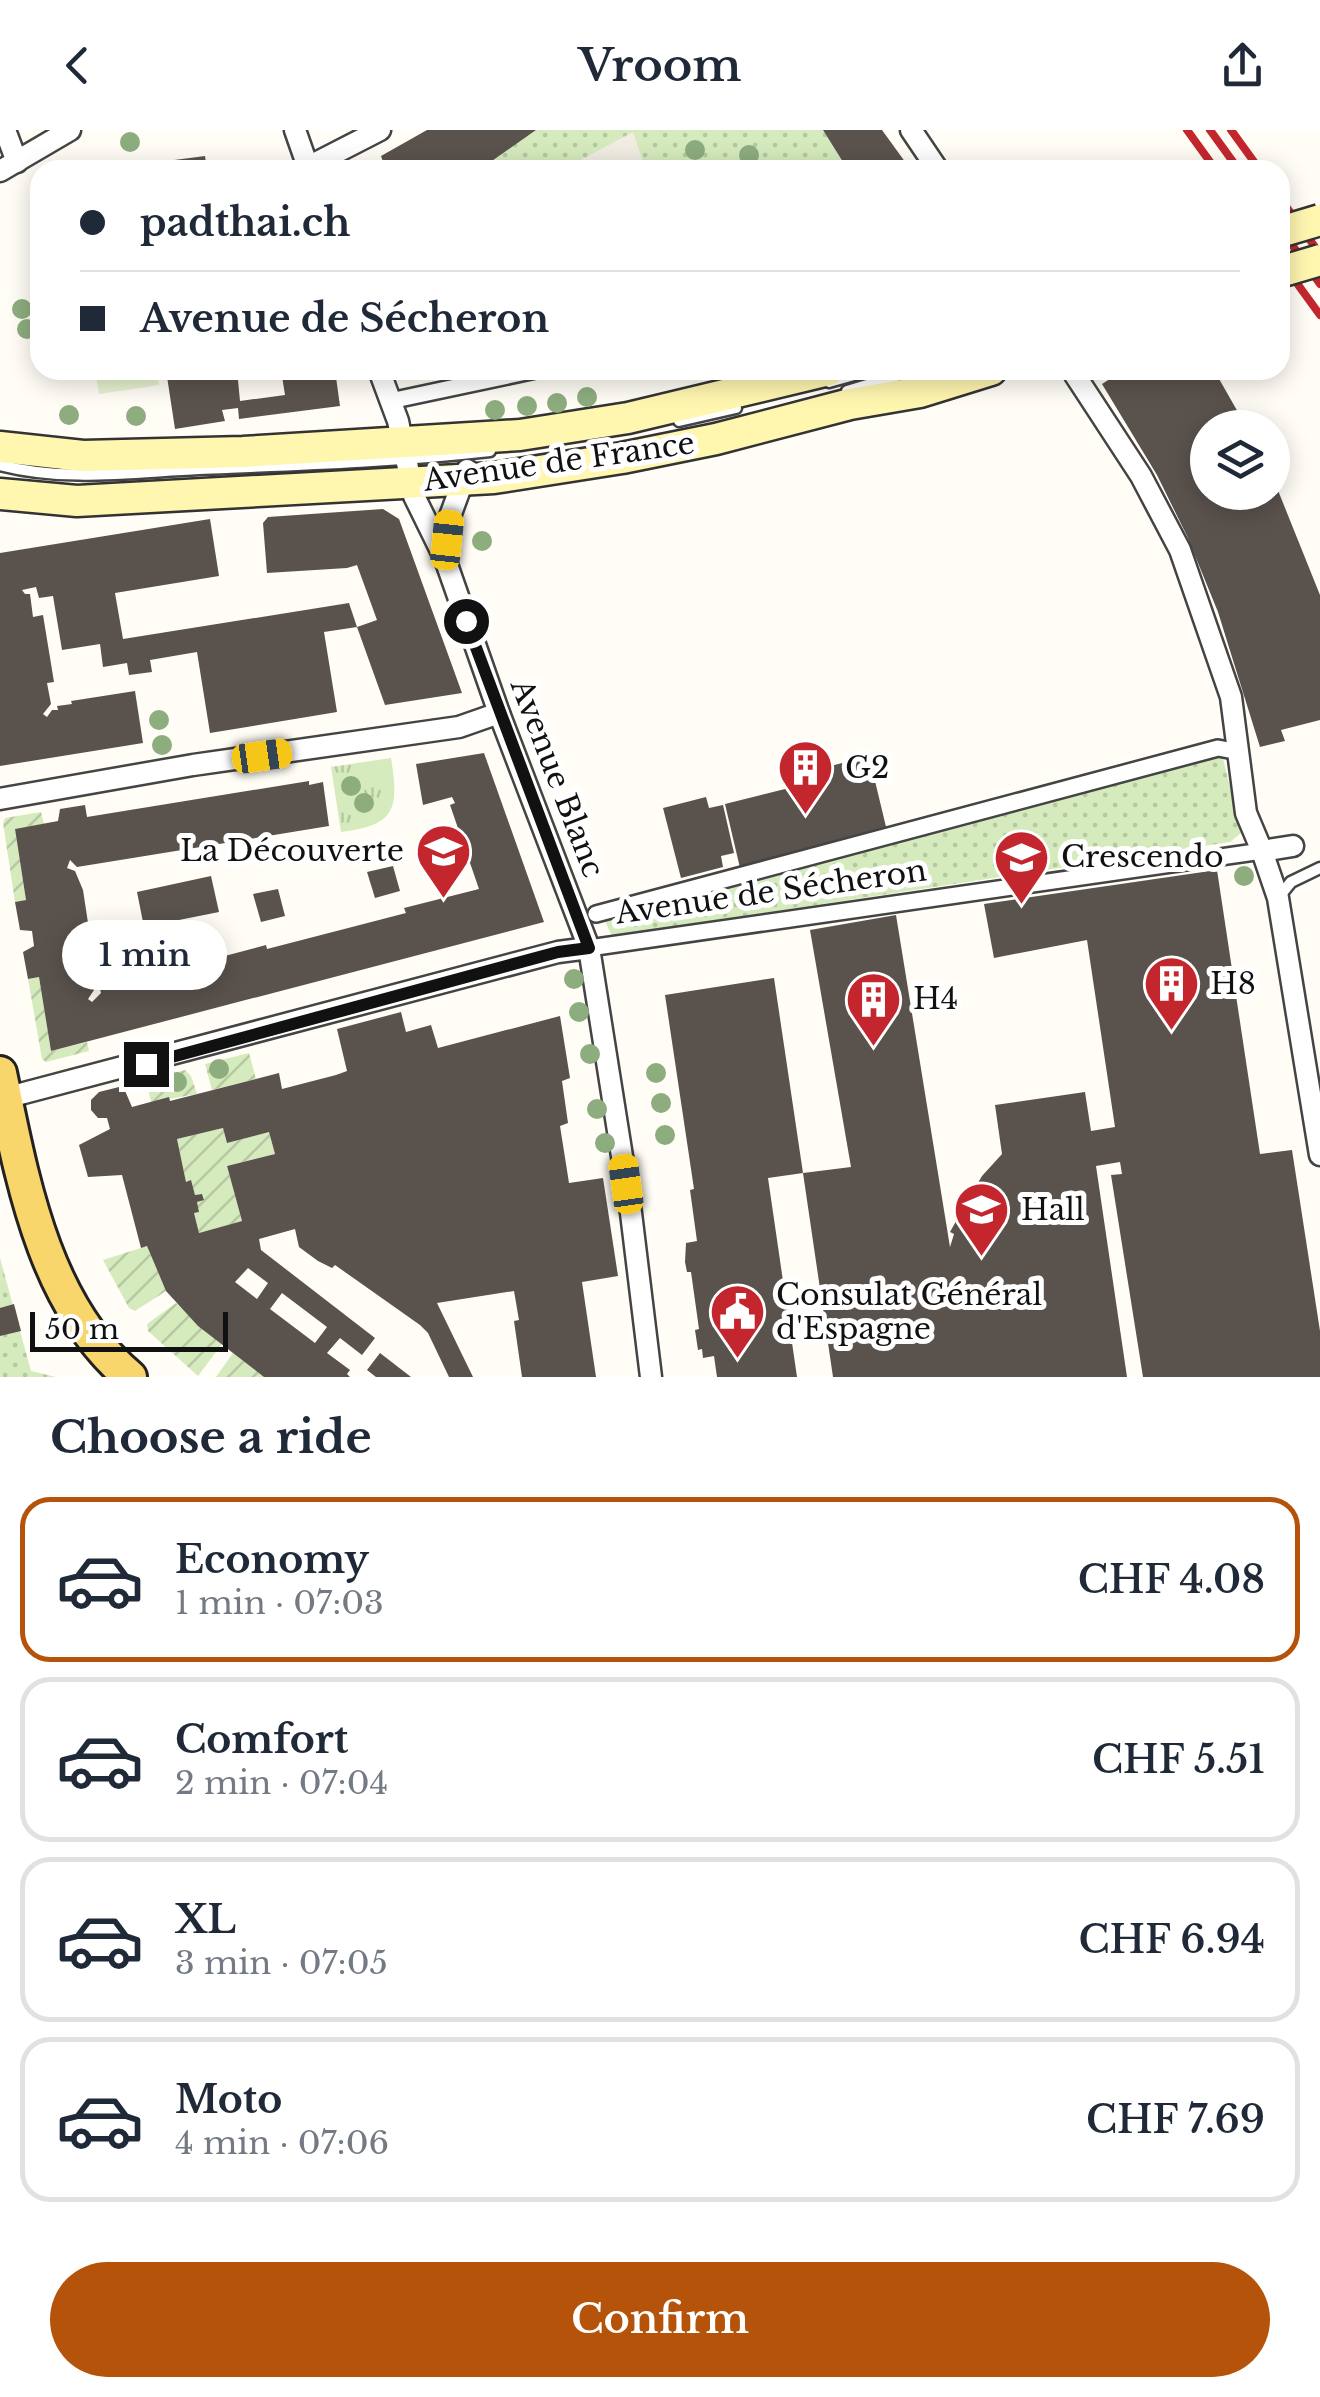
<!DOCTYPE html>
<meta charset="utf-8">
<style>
body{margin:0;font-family:"Libre Baskerville",serif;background:#f6f6f7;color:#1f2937;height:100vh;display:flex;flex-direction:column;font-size:38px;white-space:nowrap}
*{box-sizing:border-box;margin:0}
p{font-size:32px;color:#747a83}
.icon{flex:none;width:55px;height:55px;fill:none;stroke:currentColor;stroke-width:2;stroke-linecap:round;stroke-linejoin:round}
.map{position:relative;height:1247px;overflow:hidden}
.side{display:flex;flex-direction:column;background:#fff;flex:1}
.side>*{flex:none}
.guide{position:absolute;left:30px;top:30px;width:1260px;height:220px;border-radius:30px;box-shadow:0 5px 25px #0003;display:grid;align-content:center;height:220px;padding:0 50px;background:#fff}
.tools{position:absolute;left:1190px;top:280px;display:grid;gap:20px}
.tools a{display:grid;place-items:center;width:100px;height:100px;border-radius:50%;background:#fff;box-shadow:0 5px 25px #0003;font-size:50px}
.scale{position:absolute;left:30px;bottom:25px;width:198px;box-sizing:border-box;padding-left:10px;border:5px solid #111;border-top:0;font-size:28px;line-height:35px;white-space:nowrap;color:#111;-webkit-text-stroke:8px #fff;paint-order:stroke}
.end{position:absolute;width:45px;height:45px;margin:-22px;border:12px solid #111;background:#fff;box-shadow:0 0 0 5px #fff}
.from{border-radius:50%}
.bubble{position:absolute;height:70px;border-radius:35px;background:#fff;box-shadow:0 5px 25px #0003;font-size:32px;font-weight:600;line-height:70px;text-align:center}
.car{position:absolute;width:30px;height:60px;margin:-30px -15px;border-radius:12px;box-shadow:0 0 8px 2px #0007;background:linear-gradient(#f5c518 24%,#345 0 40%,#f5c518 0 76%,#345 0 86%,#f5c518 0)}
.guide b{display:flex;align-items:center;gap:35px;height:95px;font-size:38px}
.guide b+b{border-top:2px solid #e0e1e3}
.guide i{width:25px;height:25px;background:#1f2937}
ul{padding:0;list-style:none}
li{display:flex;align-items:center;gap:30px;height:165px;margin:0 20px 15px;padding:0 30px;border:5px solid #e0e1e3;border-radius:30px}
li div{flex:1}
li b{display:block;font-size:38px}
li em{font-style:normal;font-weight:600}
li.on{border-color:#b45309}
li>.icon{width:90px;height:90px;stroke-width:1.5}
h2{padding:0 50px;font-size:45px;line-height:120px}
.action{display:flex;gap:20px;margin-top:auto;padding:20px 50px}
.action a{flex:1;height:115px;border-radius:60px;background:#b45309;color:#fff;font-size:40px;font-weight:600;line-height:115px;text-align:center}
header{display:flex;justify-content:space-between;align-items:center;height:130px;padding:0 50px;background:#fff;font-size:45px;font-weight:600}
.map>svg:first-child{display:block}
</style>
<header><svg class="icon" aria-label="back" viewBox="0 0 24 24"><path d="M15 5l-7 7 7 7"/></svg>Vroom<svg class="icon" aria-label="share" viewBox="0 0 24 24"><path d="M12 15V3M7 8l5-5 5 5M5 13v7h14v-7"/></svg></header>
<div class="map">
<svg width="1320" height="1247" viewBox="0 0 1320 1247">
<defs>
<pattern id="grass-tufts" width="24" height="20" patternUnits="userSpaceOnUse" patternTransform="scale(2.5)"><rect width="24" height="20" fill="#d5ebbd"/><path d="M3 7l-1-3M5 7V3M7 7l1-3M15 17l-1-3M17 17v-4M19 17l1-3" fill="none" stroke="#b6c8a1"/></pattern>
<pattern id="park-dots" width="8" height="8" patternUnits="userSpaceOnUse" patternTransform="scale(2.5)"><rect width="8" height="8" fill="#d5ebbd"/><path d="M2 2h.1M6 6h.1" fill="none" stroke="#b6c8a1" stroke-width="1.8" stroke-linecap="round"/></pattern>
<pattern id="garden-furrows" width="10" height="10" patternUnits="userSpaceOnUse" patternTransform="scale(2.5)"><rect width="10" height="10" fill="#d5ebbd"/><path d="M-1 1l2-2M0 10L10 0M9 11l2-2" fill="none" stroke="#b6c8a1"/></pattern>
</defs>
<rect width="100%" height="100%" fill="#fffdf5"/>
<path fill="url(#grass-tufts)" d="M391,628C399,679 396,695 341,702L331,637Z"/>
<g fill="url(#park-dots)">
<path d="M536,0H823L848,40H479Z"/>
<path d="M1222,624L1241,703L1230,712L612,806L603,787Z"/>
<path d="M0,1128L31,1241L56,1247H0Z"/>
</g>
<g fill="url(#garden-furrows)">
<path d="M41,682L44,694L15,699L26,770L15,772L3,693L5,688Z"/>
<path d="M39,847L51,921L87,912L89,921L46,932L42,929L28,849Z"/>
<path d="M249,923L256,949L212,960L205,934Z"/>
<path d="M185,940L191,946L197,964L151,972L146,950Z"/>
<path d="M223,998L227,1013L269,1002L275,1024L227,1036L242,1091L199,1103L194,1083L199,1082L197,1072L204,1069L202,1064L195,1065L191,1051L186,1052L177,1009Z"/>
<path d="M147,1116L166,1161L135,1181L129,1178L103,1130Z"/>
<path d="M176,1173L222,1214L198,1246L148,1201L147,1194Z"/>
<path d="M233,1223L264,1247H216Z"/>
</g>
<path fill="#e6f2cf" d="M95,240H157L159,255L99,264Z"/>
<path fill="#f1ede2" d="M633,2L646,40H575L573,34Z"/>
<g fill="#5a524d" fill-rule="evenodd">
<path d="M427,0H536L479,40H386L381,26Z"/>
<path d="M823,0H882L911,40H848Z"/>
<path d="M205,26L207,40H137L136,35Z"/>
<path d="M166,240H237L240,271L285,265L281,240H335L340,276L239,289L238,278L222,280L225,291L175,299Z"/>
<path d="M1124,240H1214L1247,298H1208V362H1272L1273,348L1320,465V590L1281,600L1285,611L1260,617L1218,482L1187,406L1157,345L1102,254Z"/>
<path d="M383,379L399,389L462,563L385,575L357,497L377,490L357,435L347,438L267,443L263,393L268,387Z"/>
<path d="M210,389L219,446L115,463L123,509L349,473L357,497L324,502L337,582L210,603L197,522L150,530L152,542L129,545L127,533L103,537L100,514L62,520L53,466L39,468L36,457L22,460L25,464H30L33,487L43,485L54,552L47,553L51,574L43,584L47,587L52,580H58L57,576L72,574L71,571L135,561L143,613L0,636V423Z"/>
<path d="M484,623L544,792L51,921L39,847L28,849L23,822L34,816L32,801L20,800L15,772L26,770L15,699L58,691L60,679L85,675L87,687L309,651V655L323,652L329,696L77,737L70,730L67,738L75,741L83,760L97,852L93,853L94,860L88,869L92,872L101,863L100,859L266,815L267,819L352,797L406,783L404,778L479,759L450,675L455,673L452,667L423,675L416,634Z"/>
<path d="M869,626L887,701L740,738L725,674L825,649L823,638Z"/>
<path d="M706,667L709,678L723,675L734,723L721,726L723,737L681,748L663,678Z"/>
<path d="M393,736L400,761L375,768L367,742Z"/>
<path d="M1217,740L1260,1024L1292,1020L1320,1201V1247H1143L1111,1045L1122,1044L1120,1032L1096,1036L1127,1247H833L803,1043L851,1037L810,800L896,785L950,1117L954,1104L950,1102L965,1075L982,1046L1002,1024L995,975L1085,962L1091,1001L1115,997L1087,810L994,828L984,774Z"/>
<path d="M211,746L219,782L144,797L137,762Z"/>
<path d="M278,759L285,786L261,792L253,764Z"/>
<path d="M774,848L803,1043L768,1048L797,1247H717L714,1226L703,1228L702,1219L698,1220L695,1200L699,1199L691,1142H687L685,1132L686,1113L697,1111L690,1060L694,1059L665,865Z"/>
<path d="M401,882L406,902L431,895L438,918L560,886L570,948L562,951L568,993L560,996L569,1053L603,1048L618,1146L582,1152L596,1247H522L514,1191L519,1190L514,1161L437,1173L473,1247H449L428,1203L420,1195L335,1135L332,1138L318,1131L299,1117L295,1099L259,1109L261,1120L375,1208L362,1225L340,1208L327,1223L350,1240L347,1244L350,1247H264L198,1196L166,1161L147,1116L141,1118L122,1045L88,1047L79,1015L110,999L107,988H98L91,980V970L99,962L123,956L132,977L169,967L170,971L279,943L282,959L336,945L347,941L337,899ZM223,998L227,1013L269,1002L275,1024L227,1036L242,1091L199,1103L194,1083L199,1082L197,1072L204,1070L202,1064L195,1065L191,1050L186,1052L177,1009ZM248,1138L268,1153L257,1169L235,1152ZM282,1163L327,1197L315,1213L270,1179Z"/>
<path d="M14,1174L21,1201L0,1206V1178Z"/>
<path d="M380,1223L411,1247H376L367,1240Z"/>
</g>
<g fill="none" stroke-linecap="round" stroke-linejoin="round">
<defs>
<g id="service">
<path d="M829,252L872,240"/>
<path d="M847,261L917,240"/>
<path d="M679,291L736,278"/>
<path d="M0,335C64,352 133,342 199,339C296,335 393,332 490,321"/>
<path d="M1278,768L1291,752L1320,738"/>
</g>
<g id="pedestrian">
<path d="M390,271L536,240"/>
<path d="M596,784L1218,618L1239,622"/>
<path d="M589,818L1262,721"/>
</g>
<g id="minor">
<path d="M5,0L17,32"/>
<path d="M295,0L309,40"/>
<path d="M911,0L938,40"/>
<path d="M308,37L380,0"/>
<path d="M0,41L70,0"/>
<path d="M379,240L398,291L414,366L445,429L499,583L589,818L631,1083L651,1247"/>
<path d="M1075,245L1141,346L1180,420L1231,567L1246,683L1262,721"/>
<path d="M445,427L449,389L467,340"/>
<path d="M0,669L193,635L459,597L499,583"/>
<path d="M1293,716L1262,721L1278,768L1320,1025"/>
<path d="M5,968L558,822L589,818"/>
</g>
<g id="secondary">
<path d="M0,317L83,326L243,322L520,305L628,288L829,240"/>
<path d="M0,364L77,371L494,348L622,328L716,309L850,274L920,262L991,240"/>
</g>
<path id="primary" d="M0,943C22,1048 43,1174 130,1247"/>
</defs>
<use href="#service" stroke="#444" stroke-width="15"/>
<use href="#pedestrian" stroke="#444" stroke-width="20"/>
<use href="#minor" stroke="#444" stroke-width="25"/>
<use href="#secondary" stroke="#333" stroke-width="35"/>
<use href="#primary" stroke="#222" stroke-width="38"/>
<use href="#service" stroke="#fff" stroke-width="10"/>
<use href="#pedestrian" stroke="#fff" stroke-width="15"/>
<use href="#minor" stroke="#fff" stroke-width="20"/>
<use href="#secondary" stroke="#fff6b0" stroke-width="30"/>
<use href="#primary" stroke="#f9d66b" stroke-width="32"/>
<g stroke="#c4262e" stroke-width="8">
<path d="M1187,0L1216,40"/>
<path d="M1210,0L1239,40"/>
<path d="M1231,0L1260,40"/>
<path d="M1280,68L1320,124"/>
<path d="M1280,98L1320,154"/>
<path d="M1280,130L1320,185"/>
</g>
<defs>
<g id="secondary-bridge">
<path d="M1280,102L1320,90"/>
<path d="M1280,142L1320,130"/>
</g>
</defs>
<use href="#secondary-bridge" stroke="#333" stroke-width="35" stroke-linecap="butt"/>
<use href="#secondary-bridge" stroke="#fff6b0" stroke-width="30"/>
</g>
<g fill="#8dad7f">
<circle cx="130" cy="12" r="10"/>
<circle cx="695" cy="20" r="10"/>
<circle cx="749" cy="25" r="10"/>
<circle cx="22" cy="179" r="10"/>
<circle cx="27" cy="199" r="10"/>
<circle cx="587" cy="267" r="10"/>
<circle cx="557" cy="273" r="10"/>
<circle cx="527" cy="276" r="10"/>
<circle cx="495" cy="280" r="10"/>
<circle cx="69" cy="285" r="10"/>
<circle cx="136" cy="286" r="10"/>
<circle cx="482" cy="411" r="10"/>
<circle cx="159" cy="590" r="10"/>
<circle cx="162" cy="615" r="10"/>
<circle cx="351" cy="656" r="10"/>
<circle cx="364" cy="673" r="10"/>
<circle cx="1244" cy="746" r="10"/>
<circle cx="574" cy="849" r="10"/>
<circle cx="579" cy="882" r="10"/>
<circle cx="590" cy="924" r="10"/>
<circle cx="219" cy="939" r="10"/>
<circle cx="656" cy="943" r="10"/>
<circle cx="177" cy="952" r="10"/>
<circle cx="661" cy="973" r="10"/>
<circle cx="597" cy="979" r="10"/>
<circle cx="665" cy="1005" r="10"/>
<circle cx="605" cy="1013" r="10"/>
</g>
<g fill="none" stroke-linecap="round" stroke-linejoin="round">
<path stroke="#111" stroke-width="12" d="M146,934L558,822L589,818L466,491"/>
</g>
<defs>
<symbol id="building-pin" viewBox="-11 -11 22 30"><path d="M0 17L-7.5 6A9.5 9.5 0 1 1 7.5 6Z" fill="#c4262e" stroke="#fff"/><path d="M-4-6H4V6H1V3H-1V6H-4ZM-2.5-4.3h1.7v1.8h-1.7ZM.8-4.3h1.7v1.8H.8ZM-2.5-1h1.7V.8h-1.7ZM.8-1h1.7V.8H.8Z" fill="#fff"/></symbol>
<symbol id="school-pin" viewBox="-11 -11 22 30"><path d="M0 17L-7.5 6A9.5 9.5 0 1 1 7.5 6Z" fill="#c4262e" stroke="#fff"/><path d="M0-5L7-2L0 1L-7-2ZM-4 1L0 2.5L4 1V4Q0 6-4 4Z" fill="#fff"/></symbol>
<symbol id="university-pin" viewBox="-11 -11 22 30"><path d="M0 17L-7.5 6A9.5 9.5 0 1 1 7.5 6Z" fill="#c4262e" stroke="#fff"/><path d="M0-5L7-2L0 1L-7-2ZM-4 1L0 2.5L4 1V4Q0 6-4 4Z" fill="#fff"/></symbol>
<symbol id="civic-pin" viewBox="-11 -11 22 30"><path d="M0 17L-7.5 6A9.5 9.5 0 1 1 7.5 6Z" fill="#c4262e" stroke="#fff"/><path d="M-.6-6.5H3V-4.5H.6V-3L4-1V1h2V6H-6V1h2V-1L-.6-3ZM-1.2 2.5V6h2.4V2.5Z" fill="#fff"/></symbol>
</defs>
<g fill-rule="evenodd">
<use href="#building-pin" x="774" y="606" width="63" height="86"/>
<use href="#school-pin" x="412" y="690" width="63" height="86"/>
<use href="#school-pin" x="990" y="696" width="63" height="86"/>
<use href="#building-pin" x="1140" y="822" width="63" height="86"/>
<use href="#building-pin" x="842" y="838" width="63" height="86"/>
<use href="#university-pin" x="950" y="1048" width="63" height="86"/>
<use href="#civic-pin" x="706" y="1150" width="63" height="86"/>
</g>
<g text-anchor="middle" stroke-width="10" stroke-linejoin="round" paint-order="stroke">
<g font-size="30" fill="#111" stroke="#fff">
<text transform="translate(559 332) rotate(-8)" y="10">Avenue de France</text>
<text transform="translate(557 648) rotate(69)" y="10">Avenue Blanc</text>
<text transform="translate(771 762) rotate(-8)" y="10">Avenue de Sécheron</text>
</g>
<g font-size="30" fill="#111" stroke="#fff" text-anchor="start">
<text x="845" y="648">G2</text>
<text x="404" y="731" text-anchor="end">La Découverte</text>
<text x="1061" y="737">Crescendo</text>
<text x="1210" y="864">H8</text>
<text x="913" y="879">H4</text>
<text x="1021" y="1090">Hall</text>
<text x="776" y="1175">Consulat Général<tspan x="776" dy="34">d'Espagne</tspan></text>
</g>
</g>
</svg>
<div class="tools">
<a><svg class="icon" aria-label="layers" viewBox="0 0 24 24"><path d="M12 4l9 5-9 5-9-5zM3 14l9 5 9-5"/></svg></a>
</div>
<div class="scale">50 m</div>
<i class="end from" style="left:466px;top:491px"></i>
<i class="end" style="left:146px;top:934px"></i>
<div class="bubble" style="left:62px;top:790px;width:165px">1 min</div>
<i class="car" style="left:447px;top:410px;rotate:6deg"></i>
<i class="car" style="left:262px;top:626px;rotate:82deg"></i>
<i class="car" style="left:626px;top:1054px;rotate:352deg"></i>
<div class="guide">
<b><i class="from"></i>padthai.ch</b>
<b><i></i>Avenue de Sécheron</b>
</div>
</div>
<section class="side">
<h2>Choose a ride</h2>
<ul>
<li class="on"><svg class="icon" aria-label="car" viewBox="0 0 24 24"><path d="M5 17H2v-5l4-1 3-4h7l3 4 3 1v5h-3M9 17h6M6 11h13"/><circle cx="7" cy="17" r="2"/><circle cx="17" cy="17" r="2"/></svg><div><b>Economy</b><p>1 min · 07:03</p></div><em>CHF 4.08</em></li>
<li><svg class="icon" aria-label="car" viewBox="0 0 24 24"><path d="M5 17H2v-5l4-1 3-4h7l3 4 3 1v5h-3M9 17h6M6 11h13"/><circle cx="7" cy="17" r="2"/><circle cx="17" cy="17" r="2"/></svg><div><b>Comfort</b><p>2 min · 07:04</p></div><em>CHF 5.51</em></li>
<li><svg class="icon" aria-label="car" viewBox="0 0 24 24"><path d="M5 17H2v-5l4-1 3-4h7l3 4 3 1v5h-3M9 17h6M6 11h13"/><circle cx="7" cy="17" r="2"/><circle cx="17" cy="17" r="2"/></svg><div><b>XL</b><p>3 min · 07:05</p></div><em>CHF 6.94</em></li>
<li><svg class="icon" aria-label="car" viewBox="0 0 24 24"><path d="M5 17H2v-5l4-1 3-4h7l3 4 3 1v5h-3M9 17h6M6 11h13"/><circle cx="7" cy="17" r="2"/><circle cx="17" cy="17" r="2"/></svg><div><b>Moto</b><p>4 min · 07:06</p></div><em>CHF 7.69</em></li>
</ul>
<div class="action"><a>Confirm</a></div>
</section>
